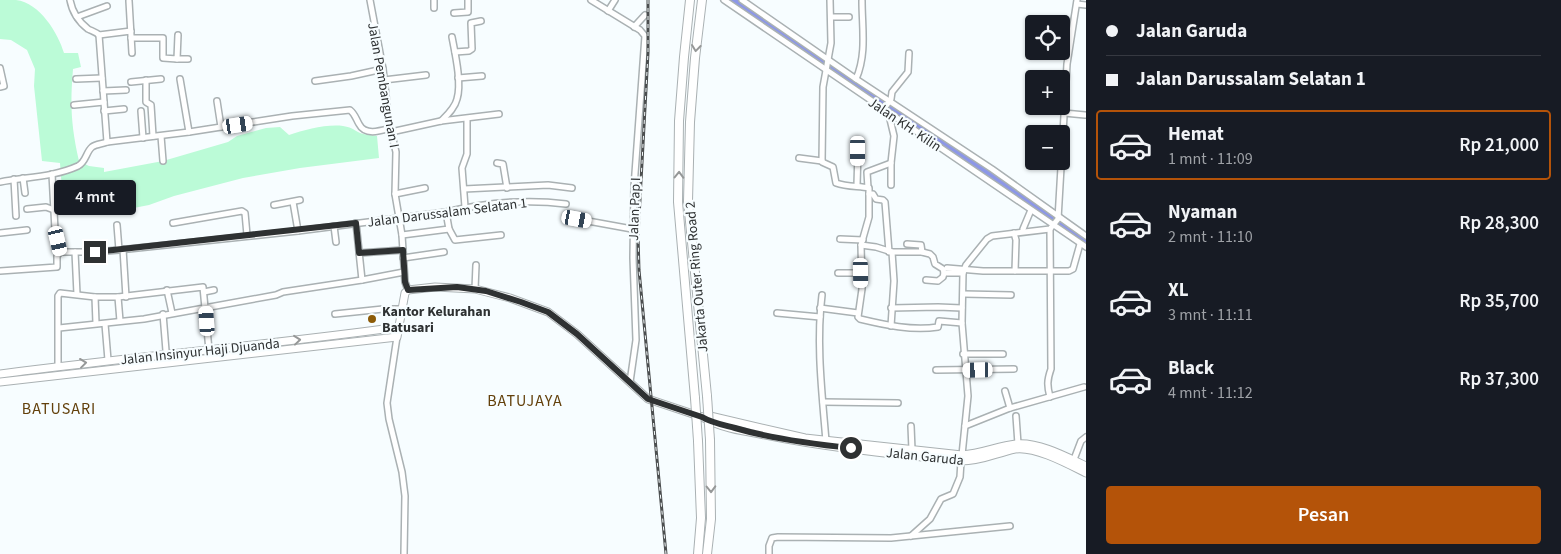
<!DOCTYPE html>
<html lang="id">
<meta charset="utf-8">
<style>
body{margin:0;font-family:"Source Sans 3",sans-serif;background:#20242c;color:#f1f3f6;height:100vh;display:flex;flex-direction:column;font-size:19px;white-space:nowrap}
*{box-sizing:border-box;margin:0}
p{font-size:16px;color:#9ea1a6}
.icon{flex:none;width:28px;height:28px;fill:none;stroke:currentColor;stroke-width:2;stroke-linecap:round;stroke-linejoin:round}
.map{position:relative;flex:1;overflow:hidden}
.side{display:flex;flex-direction:column;background:#171b24;width:475px}
.side>*{flex:none}
.top-card{display:grid;align-content:center;height:110px;padding:0 20px;background:#171b24}
.fabs{position:absolute;left:1025px;top:15px;display:grid;gap:10px}
.fabs a{display:grid;place-items:center;width:45px;height:45px;border-radius:5px;background:#171b24;box-shadow:0 1px 4px #0004;font-size:25px}
.end{position:absolute;width:22px;height:22px;margin:-11px;border:6px solid #2e3132;background:#fff;box-shadow:0 0 0 2px #fff}
.from{border-radius:50%}
.bubble{position:absolute;height:35px;border-radius:5px;background:#171b24;box-shadow:0 1px 4px #0004;font-size:16px;font-weight:600;line-height:35px;text-align:center}
.car{position:absolute;width:15px;height:30px;margin:-15px -8px;border-radius:6px;box-shadow:0 0 4px 1px #0007;background:linear-gradient(#fff 24%,#345 0 40%,#fff 0 76%,#345 0 86%,#fff 0)}
.top-card b{display:flex;align-items:center;gap:18px;height:48px;font-size:19px}
.top-card b+b{border-top:1px solid #363941}
.top-card i{width:12px;height:12px;background:#f1f3f6}
ul{padding:0;list-style:none}
li{display:flex;align-items:center;gap:15px;height:70px;margin:0 10px 8px;padding:0 10px;border:2px solid transparent;border-radius:5px}
li div{flex:1}
li b{display:block;font-size:19px}
li em{font-style:normal;font-weight:600}
li.selected{border-color:#b45309}
li>.icon{width:45px;height:45px;stroke-width:1.5}
.button{display:flex;gap:10px;margin-top:auto;padding:10px 20px}
.button a{flex:1;height:58px;border-radius:5px;background:#b45309;color:#fff;font-size:20px;font-weight:600;line-height:58px;text-align:center}
main{display:flex;flex:1;min-height:0}
.map>svg:first-child{display:block}
</style>
<main>
<div class="map">
<svg width="1086" height="554" viewBox="0 0 1086 554">
<rect width="100%" height="100%" fill="#f7fdff"/>
<path fill="#bbfbd7" d="M0,0C5,0 11,0 16,0C40,3 58,33 64,53H78L81,67L73,69C70,105 71,126 79,161L89,166L104,168V172L163,161L228,142L237,136L266,128L280,127L289,135C305,130 326,124 343,126C350,127 353,129 358,132C363,135 372,135 377,136L379,158L300,168L243,178L174,196L149,205L103,214L71,211L62,190L60,163L42,161L34,86L35,69L27,50L11,40L0,39Z"/>
<g fill="none" stroke-linecap="round" stroke-linejoin="round">
<path stroke="#8d97e7" stroke-width="8" d="M733,0L959,152L1086,240"/>
<defs>
<g id="minor">
<path d="M70,0C72,11 79,22 88,29C92,31 96,32 99,35"/>
<path d="M370,0L383,69L389,123L396,152L395,194L402,235L405,282L408,290"/>
<path d="M434,0V8"/>
<path d="M591,0L640,30L645,36L634,187L633,258L636,340L630,382"/>
<path d="M724,0L1086,247"/>
<path d="M742,0L856,79L992,169L1086,236"/>
<path d="M830,0L831,43L823,87L822,162L833,167L836,183C847,187 858,186 869,188V217L861,245L862,289L858,317L860,319C885,325 912,331 938,327L939,321L962,323"/>
<path d="M129,1L132,53"/>
<path d="M1077,4L1086,5"/>
<path d="M608,11L615,0"/>
<path d="M454,13L468,12V0"/>
<path d="M77,17L107,6"/>
<path d="M831,17H849"/>
<path d="M634,27L645,15"/>
<path d="M99,35L107,142"/>
<path d="M99,35L131,31"/>
<path d="M131,38H163V58L177,59L178,35"/>
<path d="M455,52L469,51L472,49L471,23L481,21"/>
<path d="M177,59H188"/>
<path d="M0,68L4,86L0,87"/>
<path d="M458,78L482,76"/>
<path d="M76,79L102,78"/>
<path d="M180,79L189,132"/>
<path d="M856,79C867,54 862,27 862,1"/>
<path d="M146,80V102L151,105L153,136"/>
<path d="M384,80L426,75"/>
<path d="M315,81L351,76L383,69"/>
<path d="M131,82L161,79"/>
<path d="M103,91L126,90"/>
<path d="M217,101L221,127"/>
<path d="M1032,104L1034,105"/>
<path d="M74,105L104,102"/>
<path d="M883,110L891,99L892,92L908,72L909,53"/>
<path d="M104,111L124,109"/>
<path d="M141,111L143,138"/>
<path d="M1064,113L1085,115"/>
<path d="M889,115L894,136L891,163V185"/>
<path d="M441,121C447,115 455,108 457,99C462,83 455,53 452,37"/>
<path d="M391,132L441,121L499,114"/>
<path d="M161,136L163,161"/>
<path d="M799,158L822,161"/>
<path d="M497,163L503,164L507,188"/>
<path d="M52,174L55,230L60,252"/>
<path d="M23,178L25,193"/>
<path d="M14,179L16,216"/>
<path d="M0,182C26,177 54,177 78,166C86,162 86,152 92,147C96,144 102,144 107,142L189,132L292,116L350,110C355,114 356,119 359,124C365,136 380,131 390,128"/>
<path d="M857,185L858,151"/>
<path d="M868,188L867,172L891,163"/>
<path d="M464,189L548,185L572,188"/>
<path d="M395,194L425,188"/>
<path d="M869,194H873L876,199L883,200L885,202L889,252"/>
<path d="M293,202L298,231"/>
<path d="M274,205L300,200"/>
<path d="M465,207L462,168L467,154V119"/>
<path d="M27,209L46,207L54,210"/>
<path d="M446,212L449,229L455,240L501,235"/>
<path d="M577,219L632,229"/>
<path d="M173,223L242,211L245,213L247,235"/>
<path d="M356,223L362,280"/>
<path d="M117,225L119,250"/>
<path d="M334,226L336,242"/>
<path d="M1023,229L1031,210"/>
<path d="M1050,229L1051,369C1047,380 1047,386 1050,397"/>
<path d="M0,233L27,230"/>
<path d="M1014,233L1016,240L1015,271"/>
<path d="M402,235L449,229"/>
<path d="M840,239L863,240"/>
<path d="M907,244L921,245L922,252"/>
<path d="M861,245L876,247L892,252H922L930,254L933,257L935,264L943,269L944,273H963"/>
<path d="M123,249L126,297"/>
<path d="M60,252H95L119,250L298,231L446,212C484,203 528,199 566,204"/>
<path d="M75,252L77,294"/>
<path d="M359,253L403,250"/>
<path d="M403,258L444,252"/>
<path d="M947,268L983,271H1069L1073,269L1080,244"/>
<path d="M0,271L57,267V256L60,252"/>
<path d="M838,273H861"/>
<path d="M926,280L938,281L943,277L944,273"/>
<path d="M475,289L476,265"/>
<path d="M167,290L172,313"/>
<path d="M204,292L214,290"/>
<path d="M964,294L1011,295"/>
<path d="M822,295C816,343 822,393 826,441"/>
<path d="M95,297L96,323"/>
<path d="M118,297L203,287L209,350"/>
<path d="M820,308L858,313"/>
<path d="M891,308L938,307L962,308"/>
<path d="M777,313L820,317"/>
<path d="M163,314L167,363"/>
<path d="M335,314L383,309H402"/>
<path d="M105,324L108,360"/>
<path d="M891,326L894,281L892,252"/>
<path d="M59,328L144,319L276,295L283,292L362,280L404,272"/>
<path d="M397,337L387,403L389,419L402,472L405,496L404,554"/>
<path d="M963,354H1003"/>
<path d="M58,366V296L60,293L95,297H118L120,321"/>
<path d="M936,370L1014,369"/>
<path d="M1005,391L1010,408"/>
<path d="M823,402L898,403"/>
<path d="M1016,416L1018,444"/>
<path d="M911,426L912,450"/>
<path d="M965,426L1010,408L1084,387"/>
<path d="M962,455L968,396L962,323L963,273L966,265L987,239L992,236L1050,229L1058,219L1067,64L1077,0"/>
<path d="M1073,462L1081,441L1086,437"/>
<path d="M911,536L930,519L941,499L953,494L960,477L961,461"/>
<path d="M769,554V546L772,538L778,537L891,538L1010,526"/>
</g>
<g id="major">
<path d="M0,374C133,357 267,345 400,327"/>
<path d="M0,382L397,337L405,293L408,290L435,287L475,289L510,298L548,312L577,334L648,399L702,417C718,427 742,431 760,434C827,448 894,454 961,461C982,461 996,453 1015,449C1035,446 1068,464 1086,473"/>
<path d="M703,417L710,416L805,438L962,455C981,454 998,446 1016,444C1039,442 1065,456 1086,466"/>
</g>
<g id="highway">
<path d="M690,0L684,57L679,121L678,202L695,398"/>
<path d="M702,0L695,58L690,122L688,201L707,396"/>
<path d="M698,554L701,518L698,441"/>
<path d="M707,554L711,519L710,440"/>
</g>
</defs>
<use href="#minor" stroke="#aab1b3" stroke-width="8"/>
<use href="#major" stroke="#aab1b3" stroke-width="9"/>
<use href="#highway" stroke="#aab1b3" stroke-width="10"/>
<use href="#minor" stroke="#fff" stroke-width="5"/>
<use href="#major" stroke="#fff" stroke-width="7"/>
<use href="#highway" stroke="#fff" stroke-width="8"/>
<defs>
<path id="rail" d="M648,0V53L638,236L639,270L666,554"/>
</defs>
<use href="#rail" stroke="#4b4e4f" stroke-width="3"/>
<use href="#rail" stroke="#f7fdff" stroke-width="1" stroke-dasharray="4" stroke-linecap="butt"/>
<defs>
<g id="highway-bridge">
<path d="M707,396L710,440"/>
<path d="M695,398L698,441"/>
</g>
</defs>
<use href="#highway-bridge" stroke="#aab1b3" stroke-width="10" stroke-linecap="butt"/>
<use href="#highway-bridge" stroke="#fff" stroke-width="8"/>
</g>
<defs><path id="oneway-chevron" d="M-2-3.5L2.5 0L-2 3.5" fill="none" stroke-width="1.6" stroke-linecap="round" stroke-linejoin="round" transform="scale(1.25)"/></defs>
<g stroke="#969898">
<use href="#oneway-chevron" transform="translate(696 48) rotate(97)"/>
<use href="#oneway-chevron" transform="translate(679 175) rotate(-89)"/>
<use href="#oneway-chevron" transform="translate(297 340) rotate(-6)"/>
<use href="#oneway-chevron" transform="translate(83 363) rotate(-7)"/>
<use href="#oneway-chevron" transform="translate(711 489) rotate(89)"/>
</g>
<g fill="none" stroke-linecap="round" stroke-linejoin="round">
<path stroke="#2e3132" stroke-width="6" d="M95,252L356,223L359,253L403,250L405,282L408,290L457,287L486,291L521,302L548,312L577,334L648,399L702,417C712,423 724,425 735,428C773,439 812,444 851,448"/>
</g>
<circle fill="#8d5b07" stroke="#f7fdff" stroke-width="2" cx="372" cy="319" r="5"/>
<g text-anchor="middle" stroke-width="4.5" stroke-linejoin="round" paint-order="stroke">
<g font-size="14" fill="#2e3132" stroke="#f7fdff">
<text transform="translate(384 85) rotate(80)" y="5">Jalan Pembangunan I</text>
<text transform="translate(905 124) rotate(34)" y="5">Jalan KH. Kilin</text>
<text transform="translate(634 209) rotate(-88)" y="5">Jalan Pap I</text>
<text transform="translate(447 212) rotate(-7)" y="5">Jalan Darussalam Selatan 1</text>
<text transform="translate(696 277) rotate(-95)" y="5">Jakarta Outer Ring Road 2</text>
<text transform="translate(200 351) rotate(-6)" y="5">Jalan Insinyur Haji Djuanda</text>
<text transform="translate(925 456) rotate(6)" y="5">Jalan Garuda</text>
</g>
<g font-size="14" font-weight="bold" fill="#2e3132" stroke="#f7fdff" text-anchor="start">
<text x="382" y="316">Kantor Kelurahan<tspan x="382" dy="16">Batusari</tspan></text>
</g>
<g font-size="16" letter-spacing="1" fill="#63400b" stroke="#f7fdff">
<text x="525" y="406">BATUJAYA</text>
<text x="59" y="414">BATUSARI</text>
</g>
</g>
</svg>
<div class="fabs">
<a><svg class="icon" aria-label="locate" viewBox="0 0 24 24"><circle cx="12" cy="12" r="6"/><path d="M12 2v4M12 18v4M2 12h4M18 12h4"/></svg></a>
<a>+</a>
<a>−</a>
</div>
<i class="end from" style="left:851px;top:448px"></i>
<i class="end" style="left:95px;top:252px"></i>
<div class="bubble" style="left:54px;top:180px;width:82px">4 mnt</div>
<i class="car" style="left:238px;top:125px;rotate:81deg"></i>
<i class="car" style="left:858px;top:151px;rotate:180deg"></i>
<i class="car" style="left:577px;top:219px;rotate:100deg"></i>
<i class="car" style="left:58px;top:241px;rotate:167deg"></i>
<i class="car" style="left:861px;top:273px;rotate:179deg"></i>
<i class="car" style="left:207px;top:321px;rotate:356deg"></i>
<i class="car" style="left:978px;top:370px;rotate:269deg"></i>
</div>
<section class="side">
<div class="top-card">
<b><i class="from"></i>Jalan Garuda</b>
<b><i></i>Jalan Darussalam Selatan 1</b>
</div>
<ul>
<li class="selected"><svg class="icon" aria-label="car" viewBox="0 0 24 24"><path d="M5 17H2v-5l4-1 3-4h7l3 4 3 1v5h-3M9 17h6M6 11h13"/><circle cx="7" cy="17" r="2"/><circle cx="17" cy="17" r="2"/></svg><div><b>Hemat</b><p>1 mnt · 11:09</p></div><em>Rp 21,000</em></li>
<li><svg class="icon" aria-label="car" viewBox="0 0 24 24"><path d="M5 17H2v-5l4-1 3-4h7l3 4 3 1v5h-3M9 17h6M6 11h13"/><circle cx="7" cy="17" r="2"/><circle cx="17" cy="17" r="2"/></svg><div><b>Nyaman</b><p>2 mnt · 11:10</p></div><em>Rp 28,300</em></li>
<li><svg class="icon" aria-label="car" viewBox="0 0 24 24"><path d="M5 17H2v-5l4-1 3-4h7l3 4 3 1v5h-3M9 17h6M6 11h13"/><circle cx="7" cy="17" r="2"/><circle cx="17" cy="17" r="2"/></svg><div><b>XL</b><p>3 mnt · 11:11</p></div><em>Rp 35,700</em></li>
<li><svg class="icon" aria-label="car" viewBox="0 0 24 24"><path d="M5 17H2v-5l4-1 3-4h7l3 4 3 1v5h-3M9 17h6M6 11h13"/><circle cx="7" cy="17" r="2"/><circle cx="17" cy="17" r="2"/></svg><div><b>Black</b><p>4 mnt · 11:12</p></div><em>Rp 37,300</em></li>
</ul>
<div class="button"><a>Pesan</a></div>
</section>
</main>
